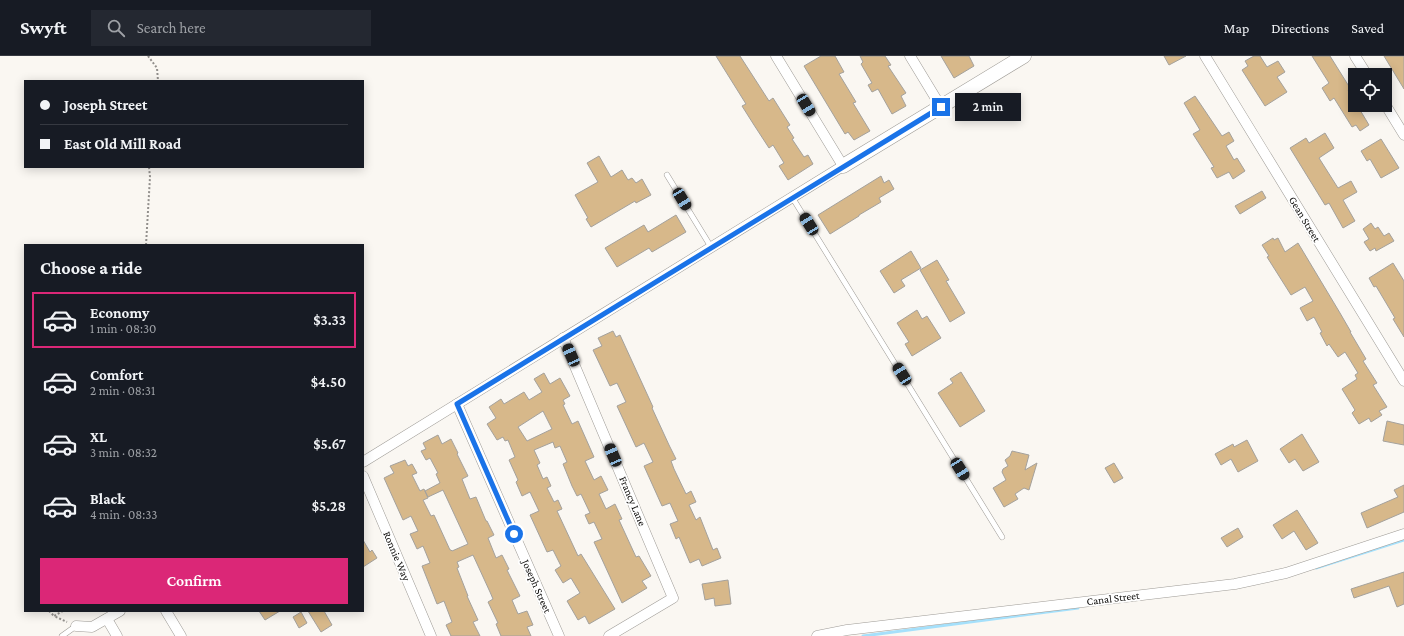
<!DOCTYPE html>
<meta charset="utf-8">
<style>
body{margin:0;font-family:"Crimson Pro",serif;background:#242831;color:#f1f3f6;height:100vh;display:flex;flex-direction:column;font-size:15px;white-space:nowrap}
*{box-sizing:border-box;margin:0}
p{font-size:13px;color:#9ea1a6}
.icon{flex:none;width:22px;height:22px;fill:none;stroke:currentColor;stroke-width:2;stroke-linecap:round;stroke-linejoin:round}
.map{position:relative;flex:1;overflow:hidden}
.side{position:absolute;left:24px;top:188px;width:340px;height:368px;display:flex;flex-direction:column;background:#171b24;border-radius:0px;box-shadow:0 2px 10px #0003}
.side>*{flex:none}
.top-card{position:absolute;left:24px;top:24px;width:340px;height:88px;border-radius:0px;box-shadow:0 2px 10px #0003;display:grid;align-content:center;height:88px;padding:0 16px;background:#171b24}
.fabs{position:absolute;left:1348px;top:12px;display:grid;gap:8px}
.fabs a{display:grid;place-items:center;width:44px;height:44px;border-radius:0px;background:#171b24;box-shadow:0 2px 10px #0003;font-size:20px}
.end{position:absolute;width:18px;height:18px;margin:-9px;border:5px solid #1a73e8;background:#fff;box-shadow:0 0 0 2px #fff}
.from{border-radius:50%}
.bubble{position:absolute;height:28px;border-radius:0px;background:#171b24;box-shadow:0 2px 10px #0003;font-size:13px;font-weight:600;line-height:28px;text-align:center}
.car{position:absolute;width:12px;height:24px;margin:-12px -6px;border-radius:5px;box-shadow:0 0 3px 1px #0007;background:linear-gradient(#222 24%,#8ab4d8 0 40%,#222 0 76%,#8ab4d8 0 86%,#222 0)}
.top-card b{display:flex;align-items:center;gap:14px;height:38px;font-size:15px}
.top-card b+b{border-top:1px solid #363941}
.top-card i{width:10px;height:10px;background:#f1f3f6}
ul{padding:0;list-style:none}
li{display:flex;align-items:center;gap:12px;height:56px;margin:0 8px 6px;padding:0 8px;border:2px solid transparent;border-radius:0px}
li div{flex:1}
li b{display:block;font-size:15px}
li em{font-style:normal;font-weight:600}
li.on{border-color:#db2777}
li>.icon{width:36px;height:36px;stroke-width:1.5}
h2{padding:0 16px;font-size:18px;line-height:48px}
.cta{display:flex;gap:8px;margin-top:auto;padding:8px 16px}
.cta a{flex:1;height:46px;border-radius:0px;background:#db2777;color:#fff;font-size:16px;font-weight:600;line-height:46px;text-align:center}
header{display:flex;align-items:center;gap:24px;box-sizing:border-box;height:56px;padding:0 20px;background:#171b24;border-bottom:1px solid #363941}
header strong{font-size:19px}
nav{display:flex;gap:22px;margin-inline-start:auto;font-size:14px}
.search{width:280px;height:36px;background:#242831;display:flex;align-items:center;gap:10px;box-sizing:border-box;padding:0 14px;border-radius:0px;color:#9ea1a6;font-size:15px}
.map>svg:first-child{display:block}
</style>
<header>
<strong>Swyft</strong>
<div class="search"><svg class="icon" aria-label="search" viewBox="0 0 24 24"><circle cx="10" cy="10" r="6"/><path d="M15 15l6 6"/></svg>Search here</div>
<nav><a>Map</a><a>Directions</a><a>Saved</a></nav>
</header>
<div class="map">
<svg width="1404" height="580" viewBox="0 0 1404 580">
<rect width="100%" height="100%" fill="#faf7f2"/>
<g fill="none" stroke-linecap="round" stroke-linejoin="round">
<g stroke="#a5e0fb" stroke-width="3">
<path d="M1316,512L1404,484"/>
<path d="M863,580L1078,552"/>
</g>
</g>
<g fill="#d7b88a" stroke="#a4a19c" fill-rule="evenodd">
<path d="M716,0H740L769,45L773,42L783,58L790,69L787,71L794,82L792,83L804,101L808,99L813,108L788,124L779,110L784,107L773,89L769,92L754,69L742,50L746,48Z"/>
<path d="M821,0H835L844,16L839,18L856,46L853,47L870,75L854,84L848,76L845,78L804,10Z"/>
<path d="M860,0H885L891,9L888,10L906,37L901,40L906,50L892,58L878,33L872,36L868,29L872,27L861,8L863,6Z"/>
<path d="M941,0H969L974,10L954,22Z"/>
<path d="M1164,0H1186L1169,9Z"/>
<path d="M1254,0H1260L1267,11L1278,5L1285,16L1277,21L1287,36L1265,50L1242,14L1248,10L1245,5Z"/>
<path d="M1312,0H1330L1350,32L1348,34L1355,46V49H1357L1369,69L1360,75L1356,69L1352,71L1334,42L1330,45L1322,32L1329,27Z"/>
<path d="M1384,0H1404V33Z"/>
<path d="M1195,40L1222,80L1229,76L1234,85L1226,90L1234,104L1237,102L1245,115L1233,123L1229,116L1217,122L1211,112L1214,111L1193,78L1200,74L1184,47Z"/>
<path d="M1325,77L1334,92L1319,102L1338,132L1351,125L1357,136L1343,144L1355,165L1343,172L1329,147L1325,149L1290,92L1306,82L1309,87Z"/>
<path d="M1381,83L1399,112L1381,122L1370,103L1367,105L1361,95Z"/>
<path d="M599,100L611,121L622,114L628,124L632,122L636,127L642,123L651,139L636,147L635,145L591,171L586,163L588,162L575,139L598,126L587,107Z"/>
<path d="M881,120L884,127L889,124L894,133L879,142L881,146L859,159V160L830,178L818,159Z"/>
<path d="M1262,135L1266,142L1240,158L1235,150Z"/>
<path d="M676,159L686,176L652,196L649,192L617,211L605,192L644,169L648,176Z"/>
<path d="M1371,167L1375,173L1378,171L1384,180L1389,177L1394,185L1376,195L1375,192L1370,195L1364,186L1369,183L1363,173Z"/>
<path d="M1273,182L1274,184L1278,182L1285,196L1298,187L1340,257L1351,276H1350L1366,303L1363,305L1377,327L1373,329L1387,351L1379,355L1382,359L1371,366L1369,362L1359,368L1352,357L1355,354L1342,333L1357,323L1355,319L1358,317L1345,296L1338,301L1329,288L1327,290L1320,277L1322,276L1314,261L1307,265L1300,252L1313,245L1305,231L1291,239L1267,201L1269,200L1262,189Z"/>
<path d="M911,195L921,212L901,224L905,230L894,237L880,215Z"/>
<path d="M937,204L949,224L946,225L965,257L950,266L920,214Z"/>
<path d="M1393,207L1404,225V281L1393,263L1395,262L1376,230L1374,231L1369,222Z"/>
<path d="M917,254L922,263L927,260L941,282L912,300L905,288L909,286L897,267Z"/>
<path d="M613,275L616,281L620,279L653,351L652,352L669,389L676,403L671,405L674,413L686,438L691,435L696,446L689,449L696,464L700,461L713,494L717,492L721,502L702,510L699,503L690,507L679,481L676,483L670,468L678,465L670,447L662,450L644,410L653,406L644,387L636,391L617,350L626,346L617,327L610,330L593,294L602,290L598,282Z"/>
<path d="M961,316L985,355L960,371L938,337L953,327L950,323Z"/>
<path d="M544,317L550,328L560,322L570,340L563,344L565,348L563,349L572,368L578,365L594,401L585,405L594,424L601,420L608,434L599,438L606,453L615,448L622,463L619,464L636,501L639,500L651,520L642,525L647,532L622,547L594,486L602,483L594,466L589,468L585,459L590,457L581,438L577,440L572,430L563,408L567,406L560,390L555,392L553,386L534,394L540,407L537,409L543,423L547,421L551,430L547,432L554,446L558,444L562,453L557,455L578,500L581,498L615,553L589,568L585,560L578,564L567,545L580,537L571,522L563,527L555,514L561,510L553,494L547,496L530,459L539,455L530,436L522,440L516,426L518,424L509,404L515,401L508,384L505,385L503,381L497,384L487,368L496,362L489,351L501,343L504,348L524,336L529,344L542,336L534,323ZM543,355L552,373L527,385L518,371Z"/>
<path d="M1387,365L1404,369V389L1383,385Z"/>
<path d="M1302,378L1319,406L1303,415L1295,403L1289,407L1280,393Z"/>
<path d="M438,379L442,388L451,383L458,397L457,398L468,420L462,423L470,443L476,441L486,465H487L494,479L488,482L496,502L502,499L509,513L507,514L520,540L512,544L518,558L527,555L533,569L527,571L531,580H501L496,568L498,567L488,546L493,543L490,536L473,499L457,506L459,511L457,512L468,540H467L478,564L473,566L480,580H451L446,569L452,566L444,545L437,548L422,510L430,507L423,490L417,493L410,478L418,475L411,460L403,464L384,422L394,417L390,410L405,404L408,410L412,408L417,417L412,419L420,435L424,433L428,442L423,444L431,460L434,459L450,494H451L452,495L468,488L443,434L428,441L425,435L440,427L436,418L438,417L430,402L426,404L421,395L426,393L423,387Z"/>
<path d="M1247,384L1258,405L1238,416L1231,403L1221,409L1215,398L1233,388L1234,391Z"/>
<path d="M1012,395L1029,399L1025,414L1037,407L1029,434L1024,432L1015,438L1018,443L1004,451L993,432L1006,424L1002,416L1003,413L1008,410L1005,404L1010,400Z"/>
<path d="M1114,407L1123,422L1114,427L1105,412Z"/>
<path d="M1404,429V456L1367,472L1361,457L1398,441L1394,434Z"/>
<path d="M1297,454L1318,487L1306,494L1294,475L1282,483L1273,469Z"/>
<path d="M1238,472L1243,481L1227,491L1221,482Z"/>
<path d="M363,484L370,496L372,494L377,502L363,511Z"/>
<path d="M1404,516V548L1397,551L1389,530L1354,542L1351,533Z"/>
<path d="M728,524L731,548L715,550L714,542L705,544L702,528Z"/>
<path d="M259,555H280L265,564Z"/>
<path d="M308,555H324L332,569L321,576Z"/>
<path d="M301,556L307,567L299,572L293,561Z"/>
</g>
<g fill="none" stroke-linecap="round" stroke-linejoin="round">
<defs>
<g id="lane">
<path d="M667,119L711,191"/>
<path d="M792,141L1002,481"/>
<path d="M62,580L76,570"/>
</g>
<g id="street">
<path d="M910,0L941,51"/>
<path d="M1205,0L1404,325"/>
<path d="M1355,0L1367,19"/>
<path d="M1385,48L1404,79"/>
<path d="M563,282L673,542L609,580"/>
<path d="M457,348L559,580"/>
<path d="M363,406L843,110L776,0"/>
<path d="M363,420L431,580"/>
<path d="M166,555L181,580"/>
<path d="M107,563L117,580"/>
<path d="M76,570L92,571L120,555"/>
<path d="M817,580L847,574L1235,528L1286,517L1404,478"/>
</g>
<path id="secondary" d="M843,110L1024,0"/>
</defs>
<use href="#lane" stroke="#9e9b96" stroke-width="6"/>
<use href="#street" stroke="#9e9b96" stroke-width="11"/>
<use href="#secondary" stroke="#9e9b96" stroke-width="15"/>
<g stroke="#93908d" stroke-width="2" stroke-dasharray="2 2" stroke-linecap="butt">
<path d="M148,0L157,12L158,25"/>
<path d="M146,189L150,121L149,111"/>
<path d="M49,555L54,560"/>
<path d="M63,555L54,560L67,566"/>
</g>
<use href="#lane" stroke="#fff" stroke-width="5"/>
<use href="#street" stroke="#fff" stroke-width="10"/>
<use href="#secondary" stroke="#fff" stroke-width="14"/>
</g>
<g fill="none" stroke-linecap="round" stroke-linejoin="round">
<path stroke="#1a73e8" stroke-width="5" d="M514,478L457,348L941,51"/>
</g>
<g text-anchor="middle" stroke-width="3.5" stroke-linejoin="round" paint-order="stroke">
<g font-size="11" fill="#0e0d0b" stroke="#fff">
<text transform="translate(1305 163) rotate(59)" y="4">Gean Street</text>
<text transform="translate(633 445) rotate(67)" y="4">Francy Lane</text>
<text transform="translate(397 500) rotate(67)" y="4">Ronnie Way</text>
<text transform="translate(537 530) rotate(66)" y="4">Joseph Street</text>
<text transform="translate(1113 542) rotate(-7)" y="4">Canal Street</text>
</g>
</g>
</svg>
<div class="fabs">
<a><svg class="icon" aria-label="locate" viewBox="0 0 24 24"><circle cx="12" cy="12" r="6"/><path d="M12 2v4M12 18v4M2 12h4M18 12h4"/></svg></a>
</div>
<i class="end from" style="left:514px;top:478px"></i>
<i class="end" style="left:941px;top:51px"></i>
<div class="bubble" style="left:955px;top:37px;width:66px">2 min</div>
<i class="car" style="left:806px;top:49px;rotate:149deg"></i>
<i class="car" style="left:682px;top:143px;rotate:149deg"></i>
<i class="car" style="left:809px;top:168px;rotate:328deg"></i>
<i class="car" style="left:571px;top:299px;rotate:336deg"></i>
<i class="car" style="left:902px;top:318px;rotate:328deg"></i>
<i class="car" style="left:613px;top:399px;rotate:337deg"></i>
<i class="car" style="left:960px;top:413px;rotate:148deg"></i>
<div class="top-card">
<b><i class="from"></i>Joseph Street</b>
<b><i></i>East Old Mill Road</b>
</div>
<section class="side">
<h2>Choose a ride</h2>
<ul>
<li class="on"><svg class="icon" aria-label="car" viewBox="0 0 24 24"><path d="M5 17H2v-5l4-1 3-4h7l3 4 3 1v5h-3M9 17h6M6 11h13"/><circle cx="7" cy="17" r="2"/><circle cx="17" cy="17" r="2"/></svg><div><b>Economy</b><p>1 min · 08:30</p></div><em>$3.33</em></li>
<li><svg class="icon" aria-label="car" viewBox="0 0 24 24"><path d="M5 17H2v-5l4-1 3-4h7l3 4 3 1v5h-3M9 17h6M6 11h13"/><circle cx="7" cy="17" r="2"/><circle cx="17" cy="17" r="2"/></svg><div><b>Comfort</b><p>2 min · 08:31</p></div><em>$4.50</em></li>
<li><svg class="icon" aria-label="car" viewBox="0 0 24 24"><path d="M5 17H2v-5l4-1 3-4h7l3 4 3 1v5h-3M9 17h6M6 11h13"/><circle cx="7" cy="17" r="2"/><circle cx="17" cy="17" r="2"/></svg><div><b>XL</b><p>3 min · 08:32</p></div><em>$5.67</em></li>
<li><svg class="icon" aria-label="car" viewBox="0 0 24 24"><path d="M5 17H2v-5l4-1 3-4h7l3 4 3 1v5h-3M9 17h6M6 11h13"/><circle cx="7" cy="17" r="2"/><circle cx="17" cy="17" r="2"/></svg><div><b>Black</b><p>4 min · 08:33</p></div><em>$5.28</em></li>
</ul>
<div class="cta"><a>Confirm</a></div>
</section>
</div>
